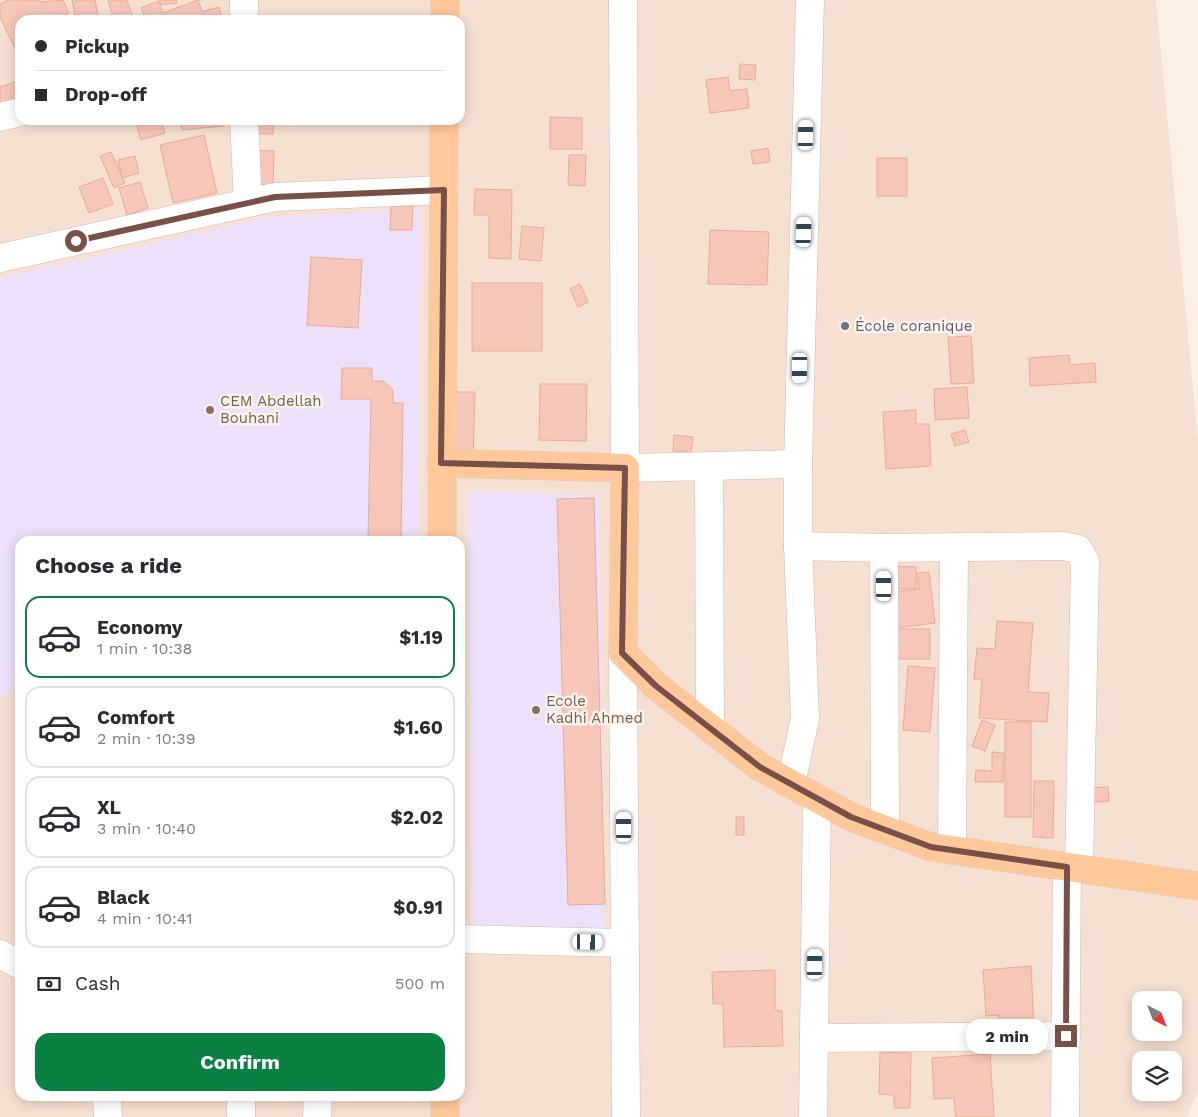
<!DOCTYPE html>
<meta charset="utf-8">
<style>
body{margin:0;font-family:"Work Sans",sans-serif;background:#f7f7f7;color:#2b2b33;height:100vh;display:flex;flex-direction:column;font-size:19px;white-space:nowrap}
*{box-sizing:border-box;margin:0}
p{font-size:16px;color:#7c7c81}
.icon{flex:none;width:28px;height:28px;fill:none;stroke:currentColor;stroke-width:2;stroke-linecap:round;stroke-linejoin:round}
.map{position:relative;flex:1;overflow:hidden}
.side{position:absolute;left:15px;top:536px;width:450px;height:565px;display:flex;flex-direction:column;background:#fff;border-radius:15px;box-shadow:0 2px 12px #0003}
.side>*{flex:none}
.top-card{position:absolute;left:15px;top:15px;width:450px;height:110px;border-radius:15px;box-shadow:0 2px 12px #0003;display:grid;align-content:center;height:110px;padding:0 20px;background:#fff}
.needle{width:32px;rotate:138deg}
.tools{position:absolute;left:1132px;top:991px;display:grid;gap:10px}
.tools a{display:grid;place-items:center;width:50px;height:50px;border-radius:10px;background:#fff;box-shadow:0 2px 12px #0003;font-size:25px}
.end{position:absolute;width:22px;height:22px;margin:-11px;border:6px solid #795047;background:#fff;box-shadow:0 0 0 2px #fff}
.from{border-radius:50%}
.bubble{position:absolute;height:35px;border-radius:15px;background:#fff;box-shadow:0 2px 12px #0003;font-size:16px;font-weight:700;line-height:35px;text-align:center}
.car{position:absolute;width:15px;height:30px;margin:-15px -8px;border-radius:6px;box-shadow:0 0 4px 1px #0007;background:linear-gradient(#fff 24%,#345 0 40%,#fff 0 76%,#345 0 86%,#fff 0)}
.top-card b{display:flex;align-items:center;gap:18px;height:48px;font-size:19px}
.top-card b+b{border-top:1px solid #e1e1e2}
.top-card i{width:12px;height:12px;background:#2b2b33}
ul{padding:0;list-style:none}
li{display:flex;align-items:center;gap:15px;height:82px;margin:0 10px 8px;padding:0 10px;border:2px solid #e1e1e2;border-radius:15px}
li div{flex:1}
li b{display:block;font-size:19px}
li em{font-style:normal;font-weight:700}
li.current{border-color:#0b8043}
li>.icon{width:45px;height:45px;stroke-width:1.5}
h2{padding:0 20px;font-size:22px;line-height:60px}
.pay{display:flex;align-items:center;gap:12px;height:55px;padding:0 20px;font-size:19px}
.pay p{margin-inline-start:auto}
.button{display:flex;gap:10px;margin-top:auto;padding:10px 20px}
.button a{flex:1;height:58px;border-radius:15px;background:#0b8043;color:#fff;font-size:20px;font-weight:700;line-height:58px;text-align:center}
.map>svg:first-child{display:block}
</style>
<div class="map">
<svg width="1198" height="1117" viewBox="0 0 1198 1117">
<rect width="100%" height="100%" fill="#feefe4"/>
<path fill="#f6e0d1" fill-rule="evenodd" d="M0,0H1156L1198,440V1093L1187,1117H0ZM20,20H460V120H20ZM20,541H460V1096H20ZM1141,1000H1174V1032H1141ZM1141,1060H1174V1092H1141Z"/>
<g fill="#ece0fa">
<path d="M421,209L419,541H20V674H17L10,694L0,695V278L267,217Z"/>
<path d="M468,491L599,495L605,928L472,926Z"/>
</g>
<g fill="#f6c7b9" stroke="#e9aa98">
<path d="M8,0H39L40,2L63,0L69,13L52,20H20V59L0,17V4Z"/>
<path d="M72,0H95L99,20H76Z"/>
<path d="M108,0H127L134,20H114Z"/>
<path d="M159,0H176L177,3L160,5Z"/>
<path d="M198,0L205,20H174L173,16L163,20H146L141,8L159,1L163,13Z"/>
<path d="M219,7L222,20H207L204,11Z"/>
<rect x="363" y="17" width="44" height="3"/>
<path d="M740,64L756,65L755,80L739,79Z"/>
<path d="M728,77L730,91L747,89L749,108L710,113L706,80Z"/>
<path d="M18,81L20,98L0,104V87Z"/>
<path d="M550,117L582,118V149H550Z"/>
<path d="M135,120H161L165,133L141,140Z"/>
<path d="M180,120H222L223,126L182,130Z"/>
<rect x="251" y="120" width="22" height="14"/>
<path d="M204,135L217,193L173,203L160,145Z"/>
<path d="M768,148L770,162L753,164L751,151Z"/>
<path d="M246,150L274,151L273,185L245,184Z"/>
<path d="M111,152L125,183L114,188L100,156Z"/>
<path d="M569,155H586L585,186L568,185Z"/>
<path d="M135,156L139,173L122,178L118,160Z"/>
<rect x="877" y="158" width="30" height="38"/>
<path d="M103,178L113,204L89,213L79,187Z"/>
<path d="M140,182L148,208L127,215L119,188Z"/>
<path d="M475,189L512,190L511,259L489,258V215H474Z"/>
<path d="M391,206H413L412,230H390Z"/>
<path d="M522,226L544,228L541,261L519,259Z"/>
<path d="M710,230L769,232L767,285L708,284Z"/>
<path d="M311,257L362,260L358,328L307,325Z"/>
<rect x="472" y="283" width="70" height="68"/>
<path d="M580,284L588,302L578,307L570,289Z"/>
<path d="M971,336L974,383L951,384L948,337Z"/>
<path d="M1069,355L1070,365L1095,363L1096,382L1030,386L1029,358Z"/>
<path d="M342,368H372V381H383L393,390V403H403L401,541H368L371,399H341Z"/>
<path d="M540,384H587L586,441L539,440Z"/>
<path d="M967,387L969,418L935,420L934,389Z"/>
<path d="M440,392H475L473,463L438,462Z"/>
<path d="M916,410V424H929L931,466L886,469L883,412Z"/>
<path d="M965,430L969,442L955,446L951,434Z"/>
<path d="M674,435L693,437L691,452L673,451Z"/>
<path d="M594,498L605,904L568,905L557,499Z"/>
<path d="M877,566L916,567V589L877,588Z"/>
<path d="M929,572L935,623L879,630L874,594L919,589L917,573Z"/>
<path d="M997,621L1033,623L1028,692L1049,693L1047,722L979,718L982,679H974L977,648L995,649Z"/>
<path d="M875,629H930V659H874Z"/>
<path d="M908,666L935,668L930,732L903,730Z"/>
<path d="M982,720L995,725L985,751L972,746Z"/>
<rect x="1005" y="722" width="26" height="95"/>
<path d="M992,752L1004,753L1003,782H975L976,770L992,771Z"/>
<path d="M1034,781H1054L1053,838L1033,837Z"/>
<path d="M1108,787L1109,801L1088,803L1086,788Z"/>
<rect x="736" y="817" width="8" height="18"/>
<path d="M1031,966L1034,1030L999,1032L998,1015L986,1016L983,970Z"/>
<path d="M775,970V1010L782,1011L783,1046L724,1047L723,1004H713L712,972Z"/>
<path d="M880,1052L911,1053L910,1108H894V1095L879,1094Z"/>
<path d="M990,1054L994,1117H956L954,1098L934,1099L932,1058Z"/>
</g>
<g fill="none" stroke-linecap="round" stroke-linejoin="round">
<defs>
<g id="minor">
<path d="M623,0L625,468L798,464"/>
<path d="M244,20V0"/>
<path d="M0,117L20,112"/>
<path d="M244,120L248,203"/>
<path d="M0,258L275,197L444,190"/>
<path d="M709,466L710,728"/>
<path d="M798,546L884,548L1063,546L1078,549L1085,561L1079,869"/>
<path d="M884,548L885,830"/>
<path d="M623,653L626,1117"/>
<path d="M791,784L805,718L798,546V464L810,0"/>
<path d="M952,850L954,547"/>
<path d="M460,939L624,943"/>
<path d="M0,954L20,965"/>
<path d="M814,1038L1066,1036"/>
<path d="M107,1096L108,1117"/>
<path d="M241,1117V1096"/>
<path d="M317,1117L318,1096"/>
<path d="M813,1117L817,798"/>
<path d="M1065,1117L1067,867"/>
</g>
<g id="major">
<path d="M445,0V20"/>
<path d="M441,463L625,468L623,653L656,686L760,767L851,817L931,847L1198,886"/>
<path d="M442,541L444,120"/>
<path d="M445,1096V1117"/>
</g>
</defs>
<use href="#minor" stroke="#d3b7ab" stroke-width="29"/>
<use href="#major" stroke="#d9cecb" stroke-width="29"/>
<use href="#minor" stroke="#fff" stroke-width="28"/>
<use href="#major" stroke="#ffc89a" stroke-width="28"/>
</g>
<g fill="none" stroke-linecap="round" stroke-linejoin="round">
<path stroke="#795047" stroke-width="6" d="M76,241L275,197L444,190L441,463L625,468L622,653L656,686L760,767L851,817L931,847L1067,867L1066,1036"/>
</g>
<circle fill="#6b7280" stroke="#fff4ec" stroke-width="2" cx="845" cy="326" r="5"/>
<g fill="#8d6e63" stroke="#fff4ec" stroke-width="2">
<circle cx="210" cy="410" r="5"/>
<circle cx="536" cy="710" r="5"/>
</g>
<g text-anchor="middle" stroke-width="5" stroke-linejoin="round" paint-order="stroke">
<g font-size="15" fill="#5b616d" stroke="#fff4ec" text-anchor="start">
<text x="855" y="331">École coranique</text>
</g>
<g font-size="15" fill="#785e54" stroke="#fff4ec" text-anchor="start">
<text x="220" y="406">CEM Abdellah<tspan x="220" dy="17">Bouhani</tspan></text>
<text x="546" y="706">Ecole<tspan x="546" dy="17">Kadhi Ahmed</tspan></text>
</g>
</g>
</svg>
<div class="tools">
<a><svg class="needle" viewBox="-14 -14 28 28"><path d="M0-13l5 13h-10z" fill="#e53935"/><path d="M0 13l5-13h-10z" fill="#7c7c81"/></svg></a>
<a><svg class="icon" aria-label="layers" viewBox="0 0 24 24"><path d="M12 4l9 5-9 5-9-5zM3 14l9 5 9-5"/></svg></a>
</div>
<i class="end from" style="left:76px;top:241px"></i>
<i class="end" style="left:1066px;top:1036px"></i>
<div class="bubble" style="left:966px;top:1019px;width:82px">2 min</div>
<i class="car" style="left:806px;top:135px;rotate:1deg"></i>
<i class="car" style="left:804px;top:232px;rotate:2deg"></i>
<i class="car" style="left:800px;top:368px;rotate:181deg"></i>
<i class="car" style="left:884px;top:586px;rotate:0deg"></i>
<i class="car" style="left:624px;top:827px;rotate:0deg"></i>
<i class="car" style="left:588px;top:942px;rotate:91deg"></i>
<i class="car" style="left:815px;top:964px;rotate:1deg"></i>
<div class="top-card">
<b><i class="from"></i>Pickup</b>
<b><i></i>Drop-off</b>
</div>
<section class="side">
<h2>Choose a ride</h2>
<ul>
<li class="current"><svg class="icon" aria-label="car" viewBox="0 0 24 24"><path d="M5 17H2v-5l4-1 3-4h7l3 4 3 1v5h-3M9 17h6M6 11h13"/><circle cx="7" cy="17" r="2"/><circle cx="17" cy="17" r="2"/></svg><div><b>Economy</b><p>1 min · 10:38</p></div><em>$1.19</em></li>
<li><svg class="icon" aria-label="car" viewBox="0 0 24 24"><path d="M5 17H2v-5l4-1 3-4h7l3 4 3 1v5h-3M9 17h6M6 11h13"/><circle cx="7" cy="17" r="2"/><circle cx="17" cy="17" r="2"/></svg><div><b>Comfort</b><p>2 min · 10:39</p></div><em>$1.60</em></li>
<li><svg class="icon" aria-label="car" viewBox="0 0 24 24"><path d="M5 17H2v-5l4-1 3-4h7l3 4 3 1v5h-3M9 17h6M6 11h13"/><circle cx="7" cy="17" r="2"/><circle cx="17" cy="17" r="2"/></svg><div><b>XL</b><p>3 min · 10:40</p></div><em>$2.02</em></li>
<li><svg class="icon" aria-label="car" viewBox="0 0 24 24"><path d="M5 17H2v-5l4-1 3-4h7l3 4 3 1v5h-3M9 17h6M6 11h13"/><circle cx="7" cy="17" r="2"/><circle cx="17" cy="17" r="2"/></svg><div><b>Black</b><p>4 min · 10:41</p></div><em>$0.91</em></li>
</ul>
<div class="pay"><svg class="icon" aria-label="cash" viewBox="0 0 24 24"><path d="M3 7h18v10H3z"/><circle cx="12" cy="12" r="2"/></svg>Cash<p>500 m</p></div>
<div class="button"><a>Confirm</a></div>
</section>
</div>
